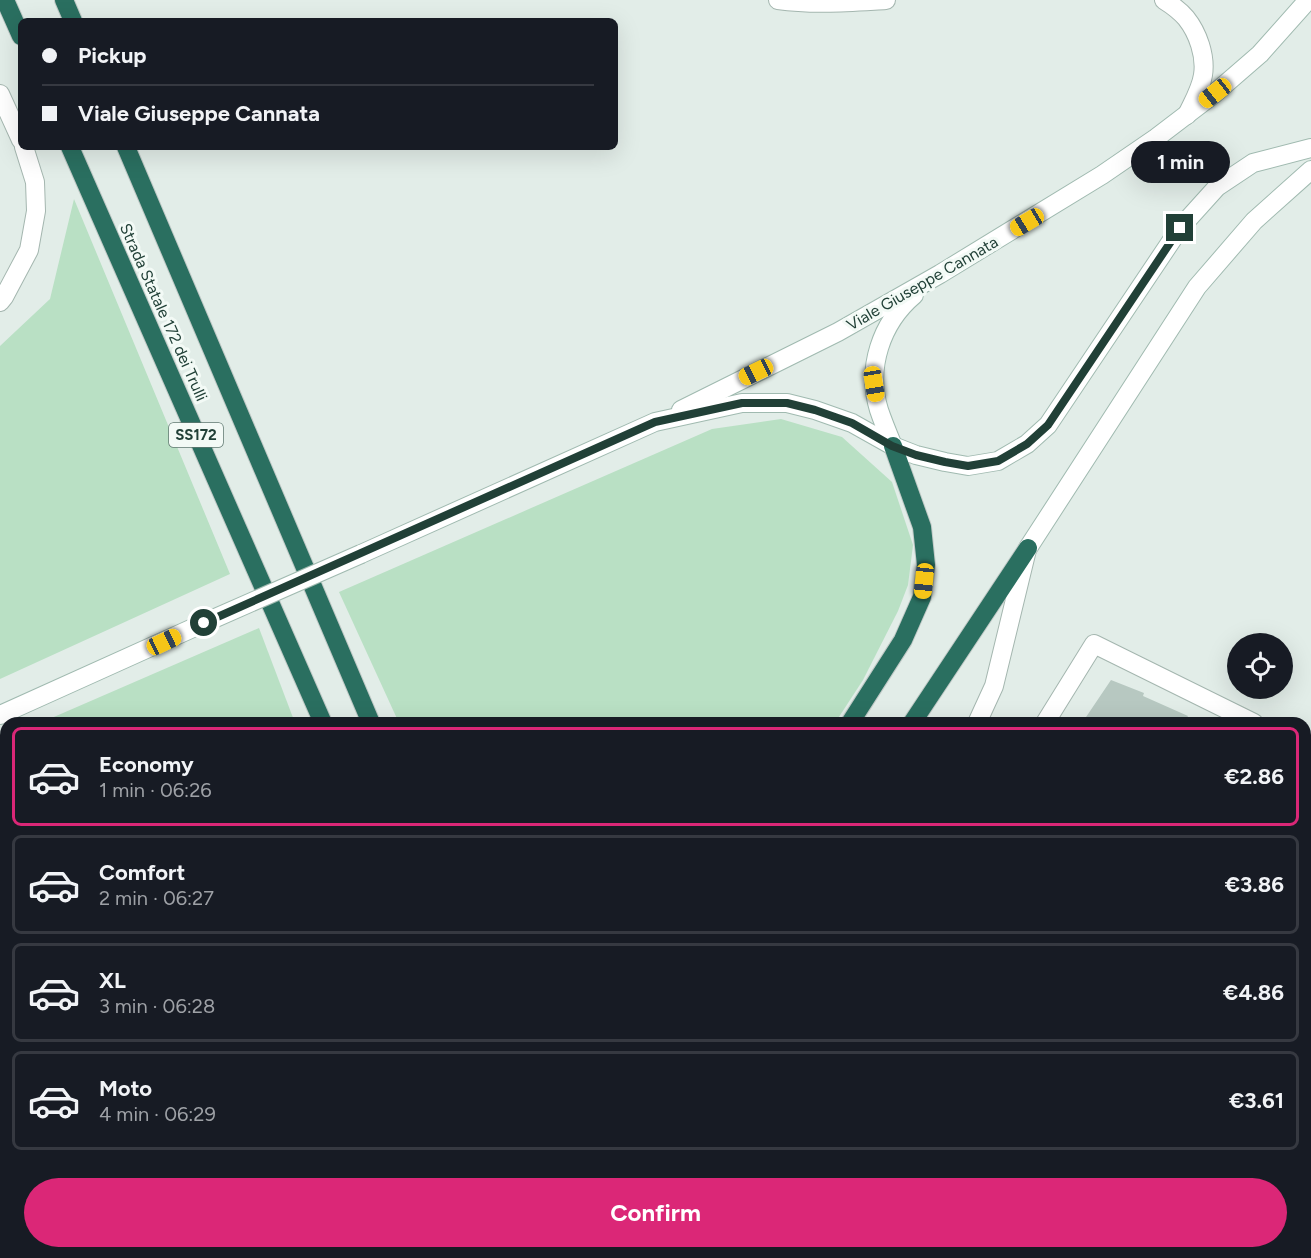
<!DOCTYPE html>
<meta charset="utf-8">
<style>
body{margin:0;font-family:Figtree,sans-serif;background:#242831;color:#f1f3f6;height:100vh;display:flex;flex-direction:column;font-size:22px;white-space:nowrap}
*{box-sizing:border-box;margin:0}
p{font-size:20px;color:#9ea1a6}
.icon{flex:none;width:33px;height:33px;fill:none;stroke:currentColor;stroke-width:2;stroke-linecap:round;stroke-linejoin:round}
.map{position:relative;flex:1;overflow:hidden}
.sheet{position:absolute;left:0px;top:717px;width:1311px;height:542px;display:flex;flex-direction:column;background:#171b24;border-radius:18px 18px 0 0;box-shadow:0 6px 24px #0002}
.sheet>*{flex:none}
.banner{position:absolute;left:18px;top:18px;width:600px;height:132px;border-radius:9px;box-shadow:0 6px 24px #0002;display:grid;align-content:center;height:132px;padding:0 24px;background:#171b24}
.fabs{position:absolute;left:1227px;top:633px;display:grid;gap:12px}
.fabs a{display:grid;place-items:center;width:66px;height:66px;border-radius:50%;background:#171b24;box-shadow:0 6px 24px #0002;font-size:30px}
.end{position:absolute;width:27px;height:27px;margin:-14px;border:8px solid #214037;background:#fff;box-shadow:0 0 0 3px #fff}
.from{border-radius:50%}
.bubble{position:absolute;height:42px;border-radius:21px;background:#171b24;box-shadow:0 6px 24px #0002;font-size:20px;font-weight:700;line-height:42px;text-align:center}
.car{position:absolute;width:18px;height:36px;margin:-18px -9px;border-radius:8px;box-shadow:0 0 4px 2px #0007;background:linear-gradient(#f5c518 24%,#345 0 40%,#f5c518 0 76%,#345 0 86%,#f5c518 0)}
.banner b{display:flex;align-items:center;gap:21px;height:57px;font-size:22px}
.banner b+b{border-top:2px solid #363941}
.banner i{width:15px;height:15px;background:#f1f3f6}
ul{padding:10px 0 0;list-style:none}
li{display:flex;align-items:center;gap:18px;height:99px;margin:0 12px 9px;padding:0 12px;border:3px solid #363941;border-radius:9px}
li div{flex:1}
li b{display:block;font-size:22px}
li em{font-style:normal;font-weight:700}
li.selected{border-color:#db2777}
li>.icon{width:54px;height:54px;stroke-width:1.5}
.cta{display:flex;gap:12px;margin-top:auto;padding:12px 24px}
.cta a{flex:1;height:69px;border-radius:36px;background:#db2777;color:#fff;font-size:24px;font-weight:700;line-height:69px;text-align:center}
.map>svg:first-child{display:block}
</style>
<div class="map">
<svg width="1311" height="1258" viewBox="0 0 1311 1258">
<rect width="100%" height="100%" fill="#e2ede8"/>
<g fill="#b9e0c4">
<path d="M74,199L230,574L0,679V346L50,299Z"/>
<path d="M781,419L842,437L892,482L913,545L908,585L898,611L863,680L835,723H399L339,592L712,429Z"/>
<path d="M259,628L295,723H40Z"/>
<path d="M6,738V1068L0,1071V741Z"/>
<path d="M6,1119V1252H530L533,1258H0V1122Z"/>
<path d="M967,1252L972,1258H637L636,1253Z"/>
</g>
<g fill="#b7c8c1">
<path d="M1111,680L1144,693L1143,696L1188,716L1184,723H1082Z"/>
<path d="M1305,761L1308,763L1306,767L1311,769V814L1305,811Z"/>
<path d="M1305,1014L1308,1016L1305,1020L1311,1023V1175L1305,1189Z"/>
<path d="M1066,1252H1127L1141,1258H1070Z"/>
<path d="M1233,1252H1250L1263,1258H1230Z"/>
</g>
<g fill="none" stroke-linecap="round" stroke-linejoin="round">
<defs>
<g id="street">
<path d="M778,0C814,5 850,2 886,0"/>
<path d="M1164,0C1172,5 1180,11 1186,18C1198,33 1206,56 1203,75C1201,89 1193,102 1187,115"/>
<path d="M0,94L21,140"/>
<path d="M0,302L4,297L29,250L36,211L35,182L24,147"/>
<path d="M977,723L994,686L1027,550"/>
<path d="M1045,723L1094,644L1254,723"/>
<path d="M1305,748L1311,751"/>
<path d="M1015,1252L1020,1258"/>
</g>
<g id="secondary">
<path d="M681,410L838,332L940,274L1102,175L1156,138L1215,93L1260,54L1308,0"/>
<path d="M893,446C888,434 883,422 879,410C866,368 881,323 914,295"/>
<path d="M1028,548L1197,287L1254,221L1311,170"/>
<path d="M361,554L655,422L742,403H787L815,410L852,423L893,446L916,455L945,462L968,466L998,461L1027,444L1048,425L1180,228L1217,187L1253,163L1311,148"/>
<path d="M0,715L204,623"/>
</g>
<g id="highway">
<path d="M5,0L21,36"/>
<path d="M64,0L73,21"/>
<path d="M70,147L323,723"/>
<path d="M126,147L371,723"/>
<path d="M850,723L903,640L922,597L926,565L922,527L893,446"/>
<path d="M912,723L1028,548"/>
<path d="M0,1100L6,1097"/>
<path d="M561,1252L563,1258"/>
<path d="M606,1252L608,1258"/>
<path d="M621,1252L622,1258"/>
</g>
</defs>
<use href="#street" stroke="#a4b6af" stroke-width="20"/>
<use href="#secondary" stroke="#a0bab0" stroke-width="20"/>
<use href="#highway" stroke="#c1cac7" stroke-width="20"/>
<use href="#street" stroke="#fff" stroke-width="18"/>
<use href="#secondary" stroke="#fff" stroke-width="18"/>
<use href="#highway" stroke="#2a6f60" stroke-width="18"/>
<defs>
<path id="secondary-bridge" d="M204,623L361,554"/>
</defs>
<use href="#secondary-bridge" stroke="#a0bab0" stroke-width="20" stroke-linecap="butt"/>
<use href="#secondary-bridge" stroke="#fff" stroke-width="18"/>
</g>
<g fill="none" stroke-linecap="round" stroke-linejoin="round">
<path stroke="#214037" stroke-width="8" d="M204,623L655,422L742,403H787L815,410L852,423L892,446L916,455L945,462L968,466L998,461L1027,444L1048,425L1180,228"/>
</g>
<g text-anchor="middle" stroke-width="6" stroke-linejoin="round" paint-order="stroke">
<rect fill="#f3faf6" stroke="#607870" stroke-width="1.5" x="169" y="423" width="54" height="24" rx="4.5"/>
<g font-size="15" font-weight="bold" fill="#214037">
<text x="196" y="440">SS172</text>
</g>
<g font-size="16" fill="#214037" stroke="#f3faf6">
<text transform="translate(922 283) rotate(-30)" y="6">Viale Giuseppe Cannata</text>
<text transform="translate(164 312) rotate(66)" y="6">Strada Statale 172 dei Trulli</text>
</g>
</g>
</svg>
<div class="fabs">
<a><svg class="icon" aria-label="locate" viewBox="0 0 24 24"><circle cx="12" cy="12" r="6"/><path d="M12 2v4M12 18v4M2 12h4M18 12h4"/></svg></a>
</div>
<i class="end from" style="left:204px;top:623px"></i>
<i class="end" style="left:1180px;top:228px"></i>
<div class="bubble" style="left:1131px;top:141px;width:99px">1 min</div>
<i class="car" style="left:1215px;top:93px;rotate:232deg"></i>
<i class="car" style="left:1027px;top:222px;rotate:239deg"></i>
<i class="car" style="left:756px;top:372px;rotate:244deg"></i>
<i class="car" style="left:874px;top:384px;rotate:171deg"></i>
<i class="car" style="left:924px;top:581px;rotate:186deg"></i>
<i class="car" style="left:164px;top:642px;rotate:65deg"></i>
<div class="banner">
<b><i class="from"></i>Pickup</b>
<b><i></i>Viale Giuseppe Cannata</b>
</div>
<section class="sheet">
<ul>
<li class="selected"><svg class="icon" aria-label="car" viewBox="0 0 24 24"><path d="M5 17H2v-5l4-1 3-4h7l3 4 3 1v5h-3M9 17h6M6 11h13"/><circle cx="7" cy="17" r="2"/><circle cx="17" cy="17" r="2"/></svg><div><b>Economy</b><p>1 min · 06:26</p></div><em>€2.86</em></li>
<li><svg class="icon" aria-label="car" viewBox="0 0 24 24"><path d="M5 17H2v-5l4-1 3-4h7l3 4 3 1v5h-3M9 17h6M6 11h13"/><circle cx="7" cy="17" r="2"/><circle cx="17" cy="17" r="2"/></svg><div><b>Comfort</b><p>2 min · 06:27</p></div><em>€3.86</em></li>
<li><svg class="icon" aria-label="car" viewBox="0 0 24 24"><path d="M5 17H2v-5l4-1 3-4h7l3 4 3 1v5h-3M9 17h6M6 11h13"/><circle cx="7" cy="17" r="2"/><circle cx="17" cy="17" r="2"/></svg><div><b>XL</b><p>3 min · 06:28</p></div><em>€4.86</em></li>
<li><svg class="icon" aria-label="car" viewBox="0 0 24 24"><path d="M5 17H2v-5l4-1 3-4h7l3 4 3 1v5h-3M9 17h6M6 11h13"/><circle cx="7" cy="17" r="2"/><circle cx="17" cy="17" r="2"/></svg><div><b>Moto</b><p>4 min · 06:29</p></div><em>€3.61</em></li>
</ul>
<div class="cta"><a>Confirm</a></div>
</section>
</div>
